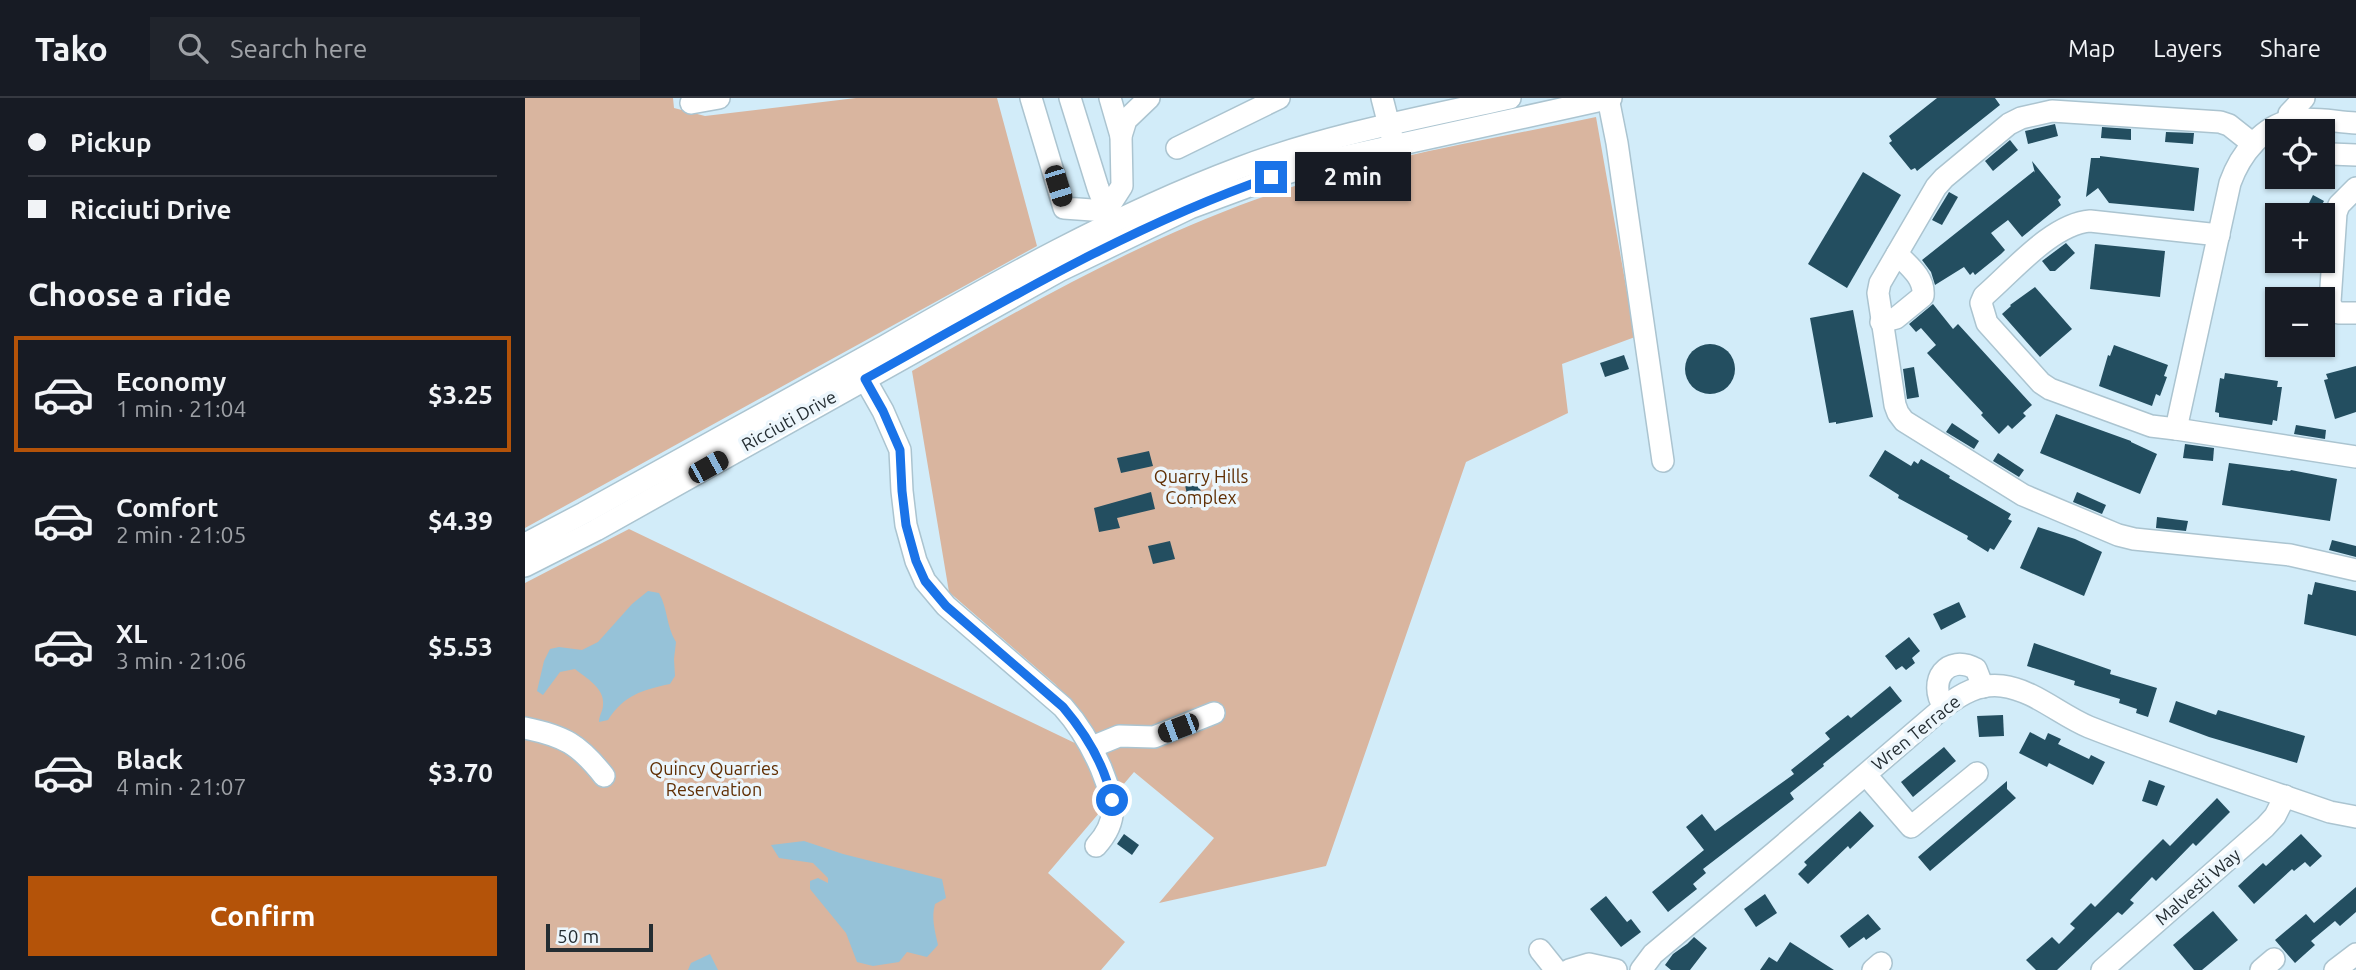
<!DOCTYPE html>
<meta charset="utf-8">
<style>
body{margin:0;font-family:Ubuntu,sans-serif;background:#20242c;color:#f1f3f6;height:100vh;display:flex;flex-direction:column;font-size:26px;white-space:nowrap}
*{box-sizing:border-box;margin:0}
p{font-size:23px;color:#9ea1a6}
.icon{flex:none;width:38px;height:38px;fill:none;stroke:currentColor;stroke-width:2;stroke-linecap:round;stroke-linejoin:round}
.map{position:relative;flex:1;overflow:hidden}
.side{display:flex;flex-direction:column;background:#171b24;width:525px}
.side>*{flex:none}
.top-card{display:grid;align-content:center;height:154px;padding:0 28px;background:#171b24}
.buttons{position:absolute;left:1740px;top:21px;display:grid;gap:14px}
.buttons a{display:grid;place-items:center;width:70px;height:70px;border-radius:0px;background:#171b24;box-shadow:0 2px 5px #0004;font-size:35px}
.scale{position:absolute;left:21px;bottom:18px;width:107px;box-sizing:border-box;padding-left:7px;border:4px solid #242d32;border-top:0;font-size:19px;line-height:24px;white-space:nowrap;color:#242d32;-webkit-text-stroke:5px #ecf6fc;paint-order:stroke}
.end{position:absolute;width:32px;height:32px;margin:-16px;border:9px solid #1a73e8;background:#fff;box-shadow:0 0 0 4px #fff}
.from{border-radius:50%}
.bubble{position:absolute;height:49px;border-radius:0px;background:#171b24;box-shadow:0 2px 5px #0004;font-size:23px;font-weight:600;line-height:49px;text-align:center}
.car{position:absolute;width:21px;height:42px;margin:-21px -10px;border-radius:9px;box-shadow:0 0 5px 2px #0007;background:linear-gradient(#222 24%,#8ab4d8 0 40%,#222 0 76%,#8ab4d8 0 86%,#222 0)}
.top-card b{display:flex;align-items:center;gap:24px;height:66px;font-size:26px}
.top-card b+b{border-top:2px solid #363941}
.top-card i{width:18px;height:18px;background:#f1f3f6}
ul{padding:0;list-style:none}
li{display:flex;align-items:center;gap:21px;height:116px;margin:0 14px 10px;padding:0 14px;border:4px solid transparent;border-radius:0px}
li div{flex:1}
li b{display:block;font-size:26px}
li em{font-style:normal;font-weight:600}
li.on{border-color:#b45309}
li>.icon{width:63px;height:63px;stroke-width:1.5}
h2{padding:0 28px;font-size:32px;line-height:84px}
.cta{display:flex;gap:14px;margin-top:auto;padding:14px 28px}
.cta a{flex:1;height:80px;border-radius:0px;background:#b45309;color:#fff;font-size:28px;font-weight:600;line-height:80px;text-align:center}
header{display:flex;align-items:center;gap:42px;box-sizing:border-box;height:98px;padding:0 35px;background:#171b24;border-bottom:2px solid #363941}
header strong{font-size:33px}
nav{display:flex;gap:38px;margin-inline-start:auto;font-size:24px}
.search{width:490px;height:63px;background:#20242c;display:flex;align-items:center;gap:18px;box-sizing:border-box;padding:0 24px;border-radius:0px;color:#9ea1a6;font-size:26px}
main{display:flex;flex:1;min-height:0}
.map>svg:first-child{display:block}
</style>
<header>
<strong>Tako</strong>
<div class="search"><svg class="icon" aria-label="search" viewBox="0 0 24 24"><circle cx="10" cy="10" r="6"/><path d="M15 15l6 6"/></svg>Search here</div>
<nav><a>Map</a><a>Layers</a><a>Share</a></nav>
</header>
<main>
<section class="side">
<div class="top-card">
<b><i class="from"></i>Pickup</b>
<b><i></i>Ricciuti Drive</b>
</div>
<h2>Choose a ride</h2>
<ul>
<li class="on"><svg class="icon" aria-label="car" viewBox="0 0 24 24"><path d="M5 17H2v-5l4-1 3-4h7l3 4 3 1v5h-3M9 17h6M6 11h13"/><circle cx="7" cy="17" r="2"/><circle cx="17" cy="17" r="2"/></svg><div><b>Economy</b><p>1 min · 21:04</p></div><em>$3.25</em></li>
<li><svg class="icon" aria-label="car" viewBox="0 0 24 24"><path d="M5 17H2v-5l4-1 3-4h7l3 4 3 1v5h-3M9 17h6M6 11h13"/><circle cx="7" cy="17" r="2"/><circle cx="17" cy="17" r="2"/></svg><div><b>Comfort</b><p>2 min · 21:05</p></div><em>$4.39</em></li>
<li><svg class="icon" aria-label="car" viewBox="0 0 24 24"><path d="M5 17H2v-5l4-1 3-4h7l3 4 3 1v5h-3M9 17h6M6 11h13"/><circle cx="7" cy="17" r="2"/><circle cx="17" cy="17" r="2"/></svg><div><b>XL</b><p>3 min · 21:06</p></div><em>$5.53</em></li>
<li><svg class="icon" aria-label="car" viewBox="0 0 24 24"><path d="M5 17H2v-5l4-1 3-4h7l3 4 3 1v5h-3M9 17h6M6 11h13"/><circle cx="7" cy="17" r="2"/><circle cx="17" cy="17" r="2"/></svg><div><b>Black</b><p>4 min · 21:07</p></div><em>$3.70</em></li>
</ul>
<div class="cta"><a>Confirm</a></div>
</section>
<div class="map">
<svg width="1831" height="872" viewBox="0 0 1831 872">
<rect width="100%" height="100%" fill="#d2ecf9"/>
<g fill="#d9b59f">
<path d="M0,0H148L149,10L180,18L331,0H472L512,148L0,430Z"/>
<path d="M1071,19L1110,239L1037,266L1043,315L941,364L801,768L634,805L689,740L609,674L523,775L600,844L576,872H0V485L104,431L581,660L568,630L530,586L424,494L387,273C499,209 610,145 732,101C841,61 958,43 1071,19Z"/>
</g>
<g fill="#96c2d8">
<path d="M123,493L134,495C143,511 141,528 151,544L149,561L150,578L145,586C117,592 99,597 83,622L74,624C74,617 78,613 78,607C80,590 61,580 50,571L35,574L18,597L12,593L19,563L25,551L34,549L57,552L73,544L107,506Z"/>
<path d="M279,743L318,756L417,781L421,800L410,806C406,820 410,833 413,847L402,859L382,854L374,864L348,868L332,864L321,835L285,791V783L293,780L303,785V780L288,765L254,760L246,747Z"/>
<path d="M185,856L193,872H163L166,865Z"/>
</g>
<g fill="#234e60">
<path d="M1412,0H1470L1475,7L1392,73L1390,70L1386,72L1364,45L1367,43L1364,38Z"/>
<path d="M1530,26L1533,38L1503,46L1500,33Z"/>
<path d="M1577,29L1606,31V42L1576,40Z"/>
<path d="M1641,34L1669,35L1668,46L1640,44Z"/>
<path d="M1485,42L1493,52L1468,73L1460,63Z"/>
<path d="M1575,58L1674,70L1669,113L1584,105L1573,90L1561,99L1566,60H1575Z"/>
<path d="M1507,63L1536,99L1533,102L1536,107L1497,139L1483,122L1466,135L1480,152L1476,156L1450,177L1448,174L1445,177L1439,169L1410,187L1406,174L1397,162L1509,73L1510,75Z"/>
<path d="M1338,74L1376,97L1322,190L1283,166Z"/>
<path d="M1424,94L1433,99L1417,127L1407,122Z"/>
<path d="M1788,97L1799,103L1791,117L1780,113Z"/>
<path d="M1541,145L1550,155L1530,173H1525L1517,163Z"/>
<path d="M1570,146L1640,153L1635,199L1565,191Z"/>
<path d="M1510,189L1547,231L1515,259L1477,216L1486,208L1485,207Z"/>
<path d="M1408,206L1428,231L1433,226L1507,307L1498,315L1501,318L1487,331L1483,327L1474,336L1456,317L1458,315L1402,255L1411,247L1396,230L1391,234L1384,226Z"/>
<path d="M1328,212L1348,319L1311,326V324L1304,325L1285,220Z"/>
<circle cx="1185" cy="271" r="25"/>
<path d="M1589,247L1643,267L1639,278L1642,279L1635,298L1631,296L1627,308L1574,288L1583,257L1585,258Z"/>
<path d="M1099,257L1104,271L1080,279L1075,265Z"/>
<path d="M1831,268V314L1810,321L1799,282L1803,281L1801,276Z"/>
<path d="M1389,269L1394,299L1382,301L1378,271Z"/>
<path d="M1700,275L1753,283L1752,289H1757L1752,323L1748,322L1747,327L1694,319V315L1690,314L1695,280L1699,281Z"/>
<path d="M1531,316L1606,343V344L1632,356L1615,396L1515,355Z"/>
<path d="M1427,325L1454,343L1449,351L1421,334Z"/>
<path d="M1771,327L1801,332L1800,341L1769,336Z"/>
<path d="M1660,346L1689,350L1688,363L1658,360Z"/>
<path d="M1360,352L1386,368L1389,363L1393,366L1396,361L1425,378L1424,380L1486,416L1483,421L1487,423L1469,452L1465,450L1463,454L1442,441L1443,438L1373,400L1374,397L1344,378Z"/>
<path d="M624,353L628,368L596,375L592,360Z"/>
<path d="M1473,355L1499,372L1494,379L1468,363Z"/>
<path d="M1704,365L1765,373L1766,372L1812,381L1805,423L1697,407Z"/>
<path d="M673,383L679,406L665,410L660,387Z"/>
<path d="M626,394L630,411L592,420L595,430L574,434L569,410Z"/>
<path d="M1552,394L1581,407L1577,416L1548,404Z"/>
<path d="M1632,419L1663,423L1661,433L1631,430Z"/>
<path d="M1513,429L1550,441L1577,454L1559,498L1495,470Z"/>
<path d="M1807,442L1831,448V459L1804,452Z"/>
<path d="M645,443L650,461L628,466L623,448Z"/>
<path d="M1790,484L1831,493V538L1779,526L1783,496L1787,497Z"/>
<path d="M1434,504L1441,519L1416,532L1408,516Z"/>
<path d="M1384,539L1395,553L1387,560L1390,565L1381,572L1377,568L1371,572L1360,558Z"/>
<path d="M1509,545L1586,572L1585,576L1632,590L1623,619L1611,615L1612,611L1594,605L1595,601L1549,587L1550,583L1502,568Z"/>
<path d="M1365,588L1377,603L1298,666L1299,668L1265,695L1269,701L1178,771L1181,775L1168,786L1172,791L1143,814L1127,794L1179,752L1161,729L1177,716L1190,733L1269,676L1266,672L1305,641L1300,635L1323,617L1326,620Z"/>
<path d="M1651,603L1691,617L1693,612L1780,638L1772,665L1684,639L1644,624Z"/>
<path d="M1478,617L1479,638L1454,639L1452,618Z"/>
<path d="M1505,634L1520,642L1523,635L1536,641L1533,646L1564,661L1566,657L1580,664L1568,687L1524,665L1522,669L1494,655Z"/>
<path d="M1419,649L1431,663L1388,699L1376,684Z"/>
<path d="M1624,682L1640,688L1632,708L1617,703Z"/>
<path d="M1482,683V691L1491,700L1405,773L1393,759Z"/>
<path d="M1692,700L1705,714L1671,748L1668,745L1631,783L1627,779L1605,802L1609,805L1597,817L1593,814L1532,872H1511L1501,862L1527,839L1534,846L1550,830L1545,826L1566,805L1570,809L1638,741L1645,748Z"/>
<path d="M1335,713L1349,728L1325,751L1323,748L1283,786L1273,776L1282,767L1279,764Z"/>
<path d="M599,736L614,747L607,757L592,746Z"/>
<path d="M1776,736L1797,758L1785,769L1780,764L1769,773L1767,771L1729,806L1713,788L1738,765L1741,768Z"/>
<path d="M1831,789V814L1815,828L1810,823L1786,843L1790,847L1770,865L1750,842L1781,816L1789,825Z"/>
<path d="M1240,796L1252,815L1231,829L1219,811Z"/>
<path d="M1081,798L1102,824L1106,821L1116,834L1096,849L1065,811Z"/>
<path d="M1688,813L1713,842L1677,872H1669L1648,847Z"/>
<path d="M1343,816L1356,831L1341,842L1339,839L1324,850L1315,838Z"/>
<path d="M1169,839L1182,850L1165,872H1146L1140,867L1148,856L1162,846Z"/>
<path d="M1265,844L1309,872H1235L1244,859L1252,864Z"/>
</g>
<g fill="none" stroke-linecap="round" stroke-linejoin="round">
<defs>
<g id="minor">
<path d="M506,0L539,110L581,113"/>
<path d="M545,0L573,90L586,124"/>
<path d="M585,0L596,38"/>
<path d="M857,0L867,39"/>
<path d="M1083,0L1092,45L1138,363"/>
<path d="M166,5L194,0"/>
<path d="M1764,16L1779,0"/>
<path d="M1831,25C1811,24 1789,19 1770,22C1738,26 1715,57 1705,85L1651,331L1831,359"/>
<path d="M1728,46L1704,27L1695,24L1527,13L1496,20L1484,26L1419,80L1411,89L1355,185L1353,195L1370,307L1373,315L1379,323L1498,397L1593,437L1609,441L1765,457L1831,472"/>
<path d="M652,50L754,0"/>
<path d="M1806,56L1831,57"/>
<path d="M1831,90L1814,107L1811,115L1805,204L1807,210L1813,215H1831"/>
<path d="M581,113L597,88L596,38L601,22L624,0"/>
<path d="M1356,224L1371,220L1398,198C1400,180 1384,168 1372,156"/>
<path d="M333,269L358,313L375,352L377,393L381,427L391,463L400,483L421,508L538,609C555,628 566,647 576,670C588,701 596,721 571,748"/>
<path d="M1651,331L1626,328L1525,291L1516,285L1462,225L1456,205L1459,198C1488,173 1527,126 1565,123L1694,137"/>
<path d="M0,446L59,415C159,359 260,304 360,248C475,182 589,117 714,70C802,37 894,20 985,0"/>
<path d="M0,468L71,432L534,173L665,110L746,80L804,62L1086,0"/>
<path d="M1419,609C1402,583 1422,555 1451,571L1458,589"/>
<path d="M0,630C39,638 54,646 79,678"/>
<path d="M567,649L594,638L629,639L689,615"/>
<path d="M1341,677L1386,729L1452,675"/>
<path d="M1015,852L1031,872"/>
<path d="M1044,872L1064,866L1091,872"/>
<path d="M1116,872L1128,856L1250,754L1419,609C1436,596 1455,585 1477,588C1509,592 1535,617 1564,629C1643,660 1725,686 1805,714L1831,719"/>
<path d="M1348,872L1356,865"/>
<path d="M1577,872L1740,729L1750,718L1760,698"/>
<path d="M1736,872L1749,861"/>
<path d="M1810,872L1831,856"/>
</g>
</defs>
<use href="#minor" stroke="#abc4d0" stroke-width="24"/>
<use href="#minor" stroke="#fff" stroke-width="21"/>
</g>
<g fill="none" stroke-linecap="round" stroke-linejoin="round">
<path stroke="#1a73e8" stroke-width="9" d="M587,702C580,668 561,636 538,609L421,508L400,483L391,463L381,427L377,393L375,352L358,313L340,281C473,207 602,129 746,79"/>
</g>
<g text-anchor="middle" stroke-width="7" stroke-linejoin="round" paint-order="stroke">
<g font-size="18" fill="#242d32" stroke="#ecf6fc">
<text transform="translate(264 323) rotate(-29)" y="6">Ricciuti Drive</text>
<text transform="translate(1391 635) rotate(-39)" y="6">Wren Terrace</text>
<text transform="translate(1673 789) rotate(-41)" y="6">Malvesti Way</text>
</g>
<g font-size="18" fill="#602f04" stroke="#ecf6fc">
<text x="676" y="385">Quarry Hills<tspan x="676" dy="21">Complex</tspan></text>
<text x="189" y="677">Quincy Quarries<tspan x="189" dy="21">Reservation</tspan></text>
</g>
</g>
</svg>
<div class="buttons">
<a><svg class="icon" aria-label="locate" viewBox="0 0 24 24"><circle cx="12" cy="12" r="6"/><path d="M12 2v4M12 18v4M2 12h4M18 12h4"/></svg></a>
<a>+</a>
<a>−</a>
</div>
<div class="scale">50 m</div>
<i class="end from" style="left:587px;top:702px"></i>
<i class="end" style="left:746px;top:79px"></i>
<div class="bubble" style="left:770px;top:54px;width:116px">2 min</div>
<i class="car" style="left:533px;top:88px;rotate:163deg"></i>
<i class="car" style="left:183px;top:369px;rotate:61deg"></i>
<i class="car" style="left:653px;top:630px;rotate:249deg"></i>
</div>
</main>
